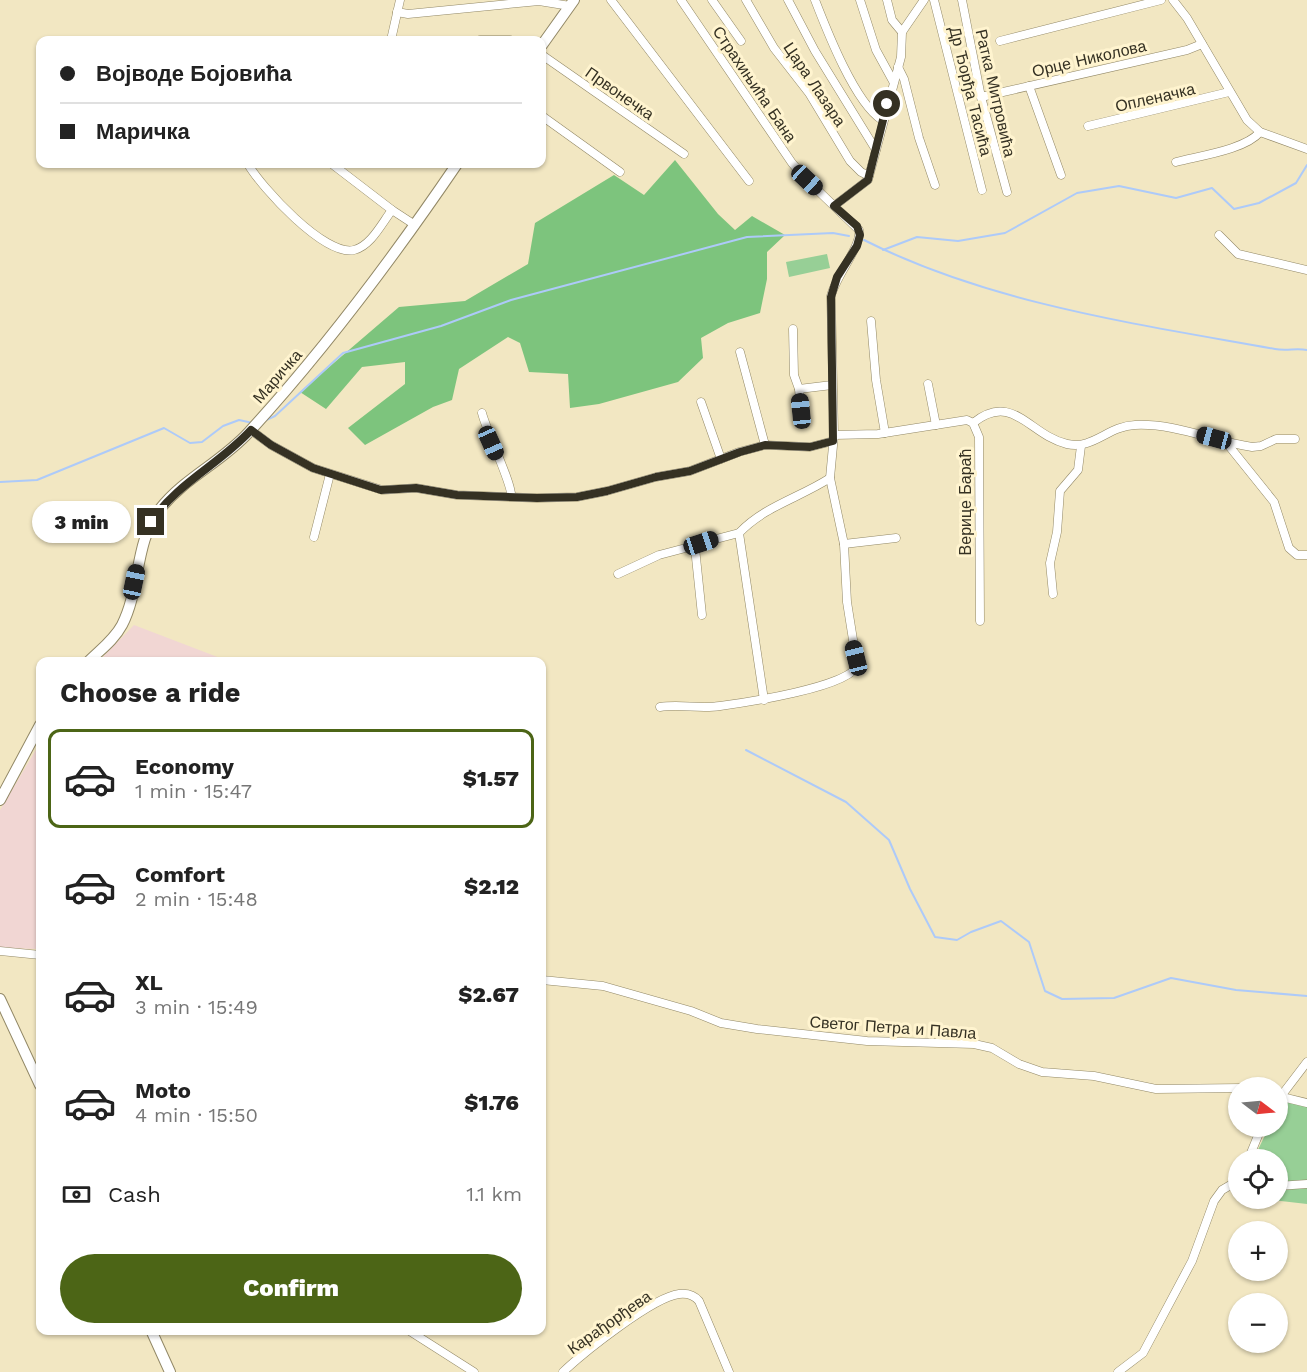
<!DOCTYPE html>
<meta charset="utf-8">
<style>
body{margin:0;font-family:"Work Sans",sans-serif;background:#f6f6f6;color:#222;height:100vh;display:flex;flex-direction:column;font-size:22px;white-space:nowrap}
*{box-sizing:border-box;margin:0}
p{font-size:20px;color:#767676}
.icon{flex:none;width:33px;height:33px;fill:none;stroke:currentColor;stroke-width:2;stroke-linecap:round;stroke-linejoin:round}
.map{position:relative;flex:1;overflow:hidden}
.details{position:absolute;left:36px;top:657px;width:510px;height:678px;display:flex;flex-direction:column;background:#fff;border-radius:12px;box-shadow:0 2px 4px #0004}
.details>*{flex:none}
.top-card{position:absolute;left:36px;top:36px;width:510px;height:132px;border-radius:12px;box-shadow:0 2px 4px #0004;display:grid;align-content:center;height:132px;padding:0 24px;background:#fff}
.needle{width:39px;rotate:106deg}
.tools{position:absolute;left:1228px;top:1077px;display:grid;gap:12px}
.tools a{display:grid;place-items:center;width:60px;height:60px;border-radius:50%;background:#fff;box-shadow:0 2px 4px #0004;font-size:30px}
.end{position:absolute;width:27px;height:27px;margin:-14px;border:8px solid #353123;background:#fff;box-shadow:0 0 0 3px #fff}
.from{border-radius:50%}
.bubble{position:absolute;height:42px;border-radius:21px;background:#fff;box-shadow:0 2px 4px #0004;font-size:20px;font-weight:800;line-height:42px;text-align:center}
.car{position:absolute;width:18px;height:36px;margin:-18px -9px;border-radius:8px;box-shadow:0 0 4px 2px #0007;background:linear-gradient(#222 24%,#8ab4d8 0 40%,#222 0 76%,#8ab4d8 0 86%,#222 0)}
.top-card b{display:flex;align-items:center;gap:21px;height:57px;font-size:22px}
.top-card b+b{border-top:2px solid #e0e0e0}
.top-card i{width:15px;height:15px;background:#222}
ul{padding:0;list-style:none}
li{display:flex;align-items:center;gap:18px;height:99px;margin:0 12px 9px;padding:0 12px;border:3px solid transparent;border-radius:12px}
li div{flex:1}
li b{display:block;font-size:22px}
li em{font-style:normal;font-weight:800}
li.selected{border-color:#4c6516}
li>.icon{width:54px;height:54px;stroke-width:1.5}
h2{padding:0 24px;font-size:27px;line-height:72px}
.pay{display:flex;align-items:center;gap:15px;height:66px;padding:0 24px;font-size:22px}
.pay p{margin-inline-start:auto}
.cta{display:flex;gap:12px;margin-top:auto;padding:12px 24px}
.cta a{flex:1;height:69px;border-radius:36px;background:#4c6516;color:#fff;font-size:24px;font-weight:800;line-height:69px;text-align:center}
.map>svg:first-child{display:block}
</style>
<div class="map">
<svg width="1307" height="1372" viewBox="0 0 1307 1372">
<rect width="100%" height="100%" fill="#f2e7c2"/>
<g fill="#f1d6d3">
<path d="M134,625L228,661H99Z"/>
<path d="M40,743V949L0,948V810Z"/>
</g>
<g fill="#97cf96">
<path d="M827,254L830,268L789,277L786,262Z"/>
<path d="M1281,1102L1307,1104V1204L1263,1199L1278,1198V1160H1253L1269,1127L1278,1126V1108Z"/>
</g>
<path fill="#7dc47d" d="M675,160L718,214L735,230L752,216L785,235L767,252V279L760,313L728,323L701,338L703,358L678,382L599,404L570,408L568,374L529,372L520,343L508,337L459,369L452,400L433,407L365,445L348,428L405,384V362L362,367L326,409L300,392L399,307L465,301L528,264L535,223L614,175L644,195Z"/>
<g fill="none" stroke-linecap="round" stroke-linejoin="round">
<g stroke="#adcaf9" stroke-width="2">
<path d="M864,240C991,304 1137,324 1275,349C1286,351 1297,348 1307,350"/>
<path d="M883,250L917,237L958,241L1005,233L1077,193L1119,186L1176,198L1212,188L1234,209L1259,203L1296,183L1307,165"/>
<path d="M262,422L275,416L343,353L441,326L511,300L747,237L833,233L849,236"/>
<path d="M0,482L37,480L164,428L190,443L202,442L223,426L239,420L253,423"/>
<path d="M746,750L846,802L889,840L910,889L935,937L957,940L971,932L1001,921L1029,942L1045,991L1062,999L1114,998L1171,978L1236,990L1307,996"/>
</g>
<defs>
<g id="street">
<path d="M611,0L749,181"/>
<path d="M712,0L741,41"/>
<path d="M746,0L774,48L809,93L850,161L861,172L869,176"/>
<path d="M788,0L815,51L876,150"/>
<path d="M815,0C827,31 855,103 882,120"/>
<path d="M860,0L876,50L893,81"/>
<path d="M887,0L892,20L902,32"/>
<path d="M934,0L982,190"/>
<path d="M962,0L981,97L1007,192"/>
<path d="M1173,0L1187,18L1247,120L1260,132L1307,149"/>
<path d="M397,12L408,14L539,1L570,6"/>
<path d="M391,40L400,0"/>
<path d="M480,40H510"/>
<path d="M1000,41L1161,0"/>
<path d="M542,55L684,154"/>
<path d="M898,67L904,79L919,138L935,185"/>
<path d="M1029,86L1061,175"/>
<path d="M981,97L1187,50L1202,44"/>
<path d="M542,116L620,172"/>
<path d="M1088,126L1229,92"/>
<path d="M1176,162C1198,156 1245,150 1260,132"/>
<path d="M248,164C261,187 325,257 354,250C371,246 382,223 392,210"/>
<path d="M332,164L392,210L415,225"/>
<path d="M834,206L868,180L901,57L902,32L924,0"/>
<path d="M1219,235L1238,254L1307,270"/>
<path d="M871,321L876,380L885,433"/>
<path d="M793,329L794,375L799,389L832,385"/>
<path d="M740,352L765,445"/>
<path d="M928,384L936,425"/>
<path d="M799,389L801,411"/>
<path d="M701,402L721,459"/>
<path d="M482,413C486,430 513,486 511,496"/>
<path d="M973,423C1013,391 1029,435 1067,444C1093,450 1108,426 1135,425C1175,423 1213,441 1252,447L1261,446L1276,439H1295"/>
<path d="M251,430L271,445L313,468L382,490L416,488L457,495L537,498L577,497L607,491L656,477L690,471L739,452L765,445L810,447L833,441"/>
<path d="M834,435L878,434L967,420L973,423L979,437L980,621"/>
<path d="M1225,441L1274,502L1289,548L1297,555H1307"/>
<path d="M314,537L330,474"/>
<path d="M844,544L896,538"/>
<path d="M618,574L659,555L697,545"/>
<path d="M1053,594L1050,563L1057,532L1060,491L1078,470L1081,446"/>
<path d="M702,615L695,548L701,543L739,533"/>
<path d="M764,700L739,533C765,506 799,498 830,478"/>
<path d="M660,707C680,704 700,709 720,706C742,703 852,687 857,665L847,602L844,544L830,478L834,435L831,296C836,275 862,246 859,230L807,180L792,163L681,0"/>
<path d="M0,951L40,955"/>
<path d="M542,980L603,986L691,1011L721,1023L757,1029L867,1041L974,1044L992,1048L1019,1064L1042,1072L1094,1076L1156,1089L1242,1088"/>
<path d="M1278,1096L1307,1103"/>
<path d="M1278,1100L1307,1062"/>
<path d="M1248,1160L1262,1126"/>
<path d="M1278,1186L1307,1184"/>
<path d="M408,1330L474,1372"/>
<path d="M563,1372C583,1353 653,1297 679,1294C687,1293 694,1295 699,1301L729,1372"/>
<path d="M1118,1372L1143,1353L1192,1261L1214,1201L1222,1190L1239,1180"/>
</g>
<g id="secondary">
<path d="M542,45L574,0"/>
<path d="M88,662C100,650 114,640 122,625C141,588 134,543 160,509C184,478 222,462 249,432C326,348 393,258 457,164"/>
<path d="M0,800L40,725"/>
<path d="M0,999L40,1085"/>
<path d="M151,1330L170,1372"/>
</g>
</defs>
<use href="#street" stroke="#928866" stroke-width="9"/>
<use href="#secondary" stroke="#928866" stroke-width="12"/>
<use href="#street" stroke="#fff" stroke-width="8"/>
<use href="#secondary" stroke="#fff" stroke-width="10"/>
</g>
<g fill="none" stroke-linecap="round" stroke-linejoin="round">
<path stroke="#353123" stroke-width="8" d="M151,522C177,483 220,464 251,430L271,445L313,468L381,490L416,488L457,495L537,498L577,497L607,491L656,477L690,471L740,452L765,445L810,447L833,441L831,297L837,277L857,246L860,235L857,226L834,206L868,180L887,104"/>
</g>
<g text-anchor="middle" stroke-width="6" stroke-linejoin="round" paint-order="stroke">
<g font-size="16" fill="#353123" stroke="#fff4cf">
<text transform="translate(1089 58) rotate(-13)" y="6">Орце Николова</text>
<text transform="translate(755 84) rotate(56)" y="6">Страхињића Бана</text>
<text transform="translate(815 84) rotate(56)" y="6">Цара Лазара</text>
<text transform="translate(971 91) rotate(76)" y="6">Др Ђорђа Тасића</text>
<text transform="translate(620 93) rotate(35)" y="6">Првонечка</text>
<text transform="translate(996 93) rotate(77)" y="6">Ратка Митровића</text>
<text transform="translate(1155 97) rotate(-13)" y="6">Опленачка</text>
<text transform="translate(277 376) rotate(-49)" y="6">Маричка</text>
<text transform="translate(965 502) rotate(-90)" y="6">Верице Бараћ</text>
<text transform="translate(893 1027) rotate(4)" y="6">Светог Петра и Павла</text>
<text transform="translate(609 1322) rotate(-35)" y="6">Карађорђева</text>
</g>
</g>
</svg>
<div class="tools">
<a><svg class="needle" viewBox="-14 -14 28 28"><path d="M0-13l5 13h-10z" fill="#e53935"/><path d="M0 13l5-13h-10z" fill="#767676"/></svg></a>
<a><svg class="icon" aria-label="locate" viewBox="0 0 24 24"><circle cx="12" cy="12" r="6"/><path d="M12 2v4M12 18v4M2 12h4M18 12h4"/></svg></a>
<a>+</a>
<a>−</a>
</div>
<i class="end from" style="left:887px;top:104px"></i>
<i class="end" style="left:151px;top:522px"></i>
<div class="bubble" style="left:32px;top:501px;width:99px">3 min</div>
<i class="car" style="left:807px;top:180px;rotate:133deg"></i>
<i class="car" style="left:801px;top:411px;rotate:354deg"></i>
<i class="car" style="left:1214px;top:438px;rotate:285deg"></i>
<i class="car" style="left:491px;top:443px;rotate:156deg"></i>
<i class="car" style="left:701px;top:543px;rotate:72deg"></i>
<i class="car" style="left:134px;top:582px;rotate:12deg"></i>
<i class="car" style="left:856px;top:658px;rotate:346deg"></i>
<div class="top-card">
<b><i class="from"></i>Војводе Бојовића</b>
<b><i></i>Маричка</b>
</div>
<section class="details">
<h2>Choose a ride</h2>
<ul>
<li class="selected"><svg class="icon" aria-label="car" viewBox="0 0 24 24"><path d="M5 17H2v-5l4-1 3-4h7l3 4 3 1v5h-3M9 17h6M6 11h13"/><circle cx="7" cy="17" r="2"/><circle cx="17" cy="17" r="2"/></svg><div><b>Economy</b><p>1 min · 15:47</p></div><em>$1.57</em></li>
<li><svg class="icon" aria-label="car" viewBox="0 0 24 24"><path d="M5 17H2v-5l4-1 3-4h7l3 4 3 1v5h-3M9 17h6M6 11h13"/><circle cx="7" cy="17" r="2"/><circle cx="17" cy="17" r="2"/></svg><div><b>Comfort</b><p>2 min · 15:48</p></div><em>$2.12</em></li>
<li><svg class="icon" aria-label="car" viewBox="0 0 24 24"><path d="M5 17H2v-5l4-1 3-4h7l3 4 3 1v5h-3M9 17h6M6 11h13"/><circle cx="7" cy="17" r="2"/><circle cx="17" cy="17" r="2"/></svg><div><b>XL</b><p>3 min · 15:49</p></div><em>$2.67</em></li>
<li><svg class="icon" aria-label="car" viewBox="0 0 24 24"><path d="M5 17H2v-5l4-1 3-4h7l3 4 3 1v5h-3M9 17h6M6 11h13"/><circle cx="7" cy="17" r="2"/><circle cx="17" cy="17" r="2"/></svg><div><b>Moto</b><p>4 min · 15:50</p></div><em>$1.76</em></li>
</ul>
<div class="pay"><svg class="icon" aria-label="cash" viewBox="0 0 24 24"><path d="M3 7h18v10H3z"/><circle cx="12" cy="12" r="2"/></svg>Cash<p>1.1 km</p></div>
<div class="cta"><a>Confirm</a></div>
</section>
</div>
